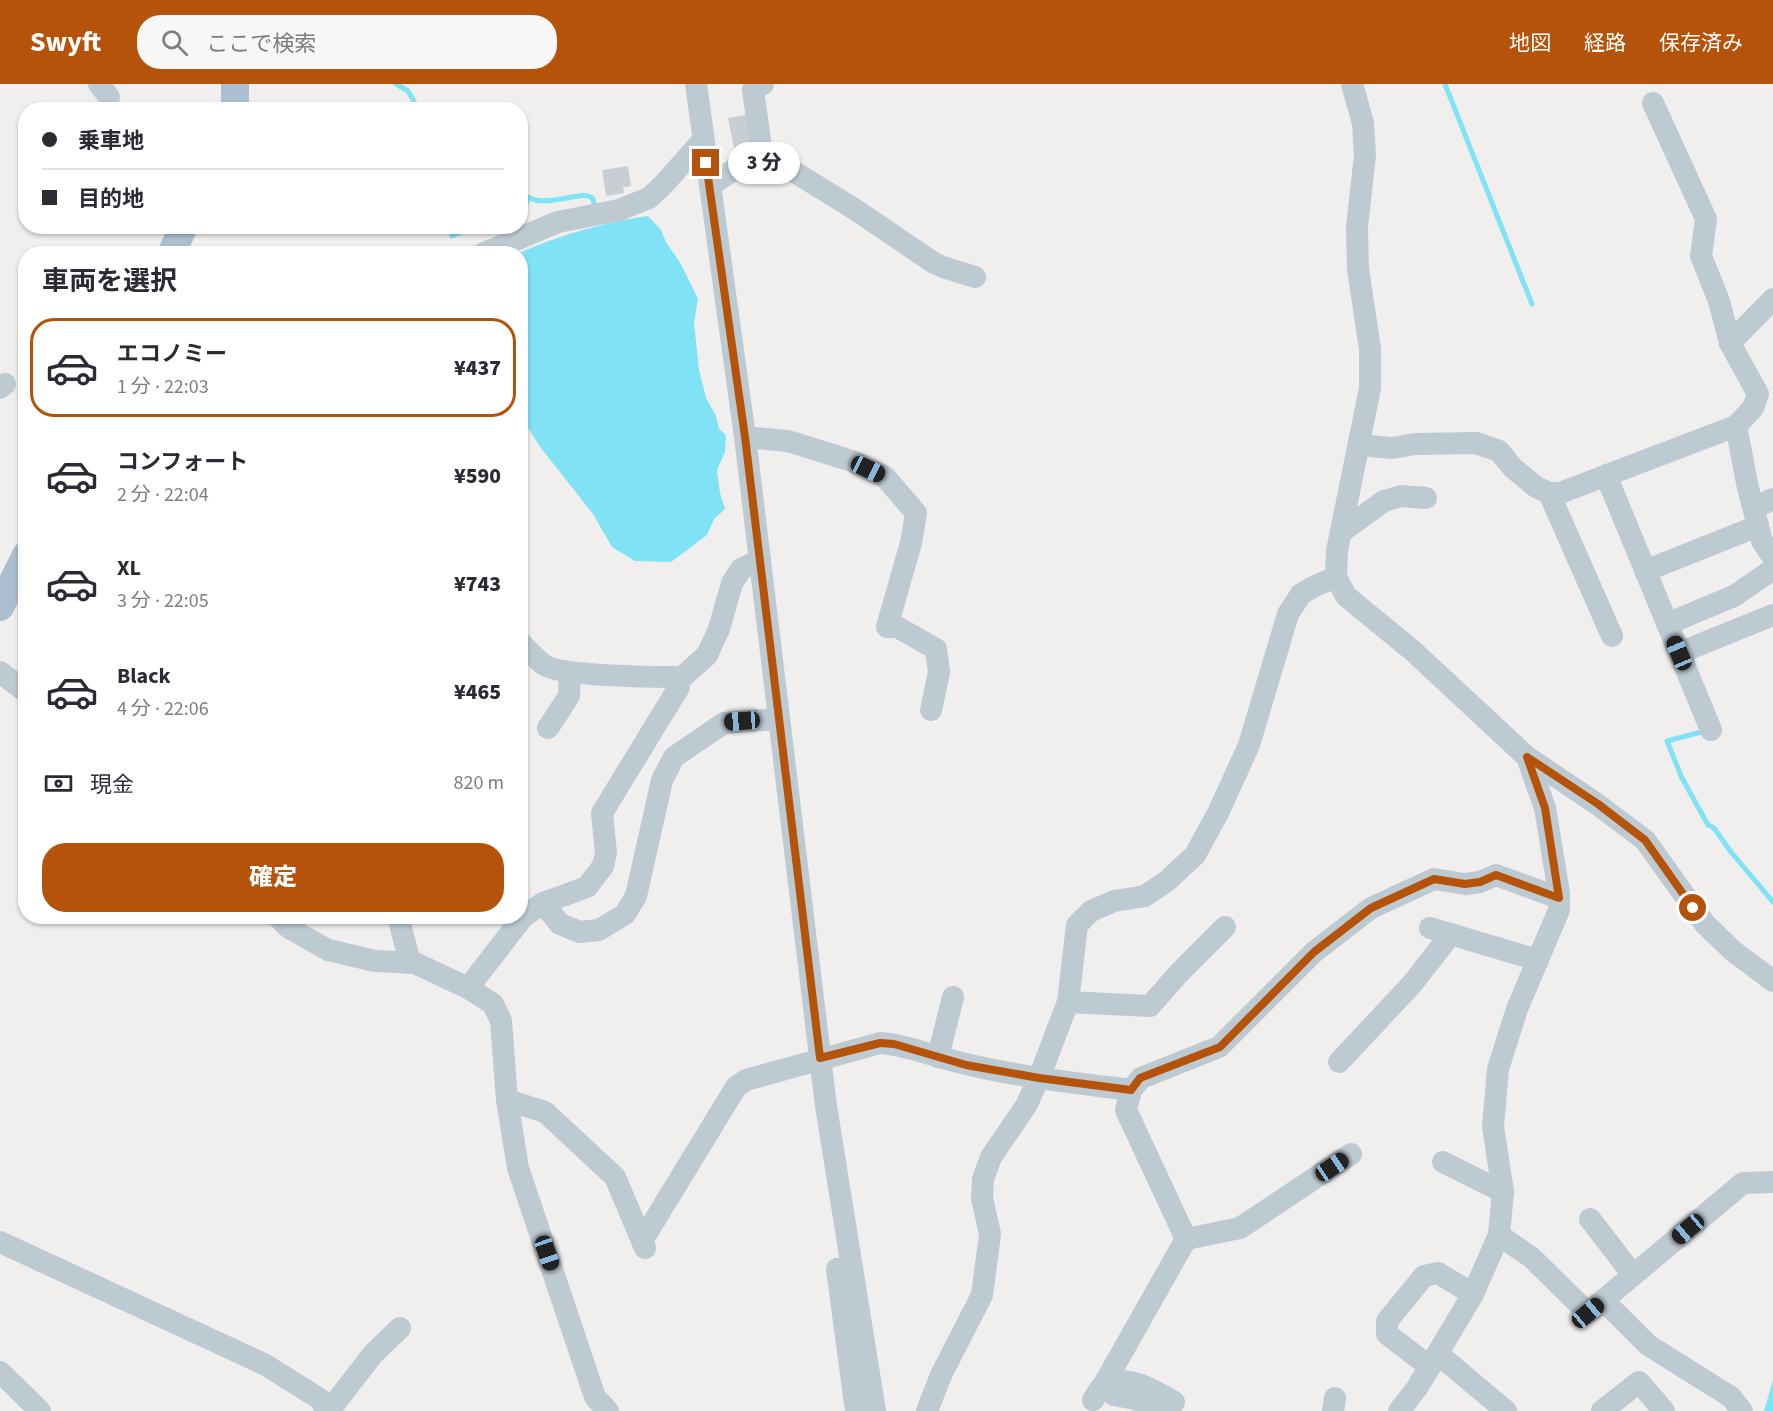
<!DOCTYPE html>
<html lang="ja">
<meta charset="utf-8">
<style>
body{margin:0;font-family:"Source Sans 3","Noto Sans JP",sans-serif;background:#f7f7f7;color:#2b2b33;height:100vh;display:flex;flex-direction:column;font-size:22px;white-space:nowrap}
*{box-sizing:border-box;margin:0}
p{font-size:20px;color:#7c7c81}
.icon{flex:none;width:33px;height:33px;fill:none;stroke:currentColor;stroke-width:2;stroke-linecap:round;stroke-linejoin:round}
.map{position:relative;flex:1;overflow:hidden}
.side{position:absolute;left:18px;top:162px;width:510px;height:678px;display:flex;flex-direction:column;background:#fff;border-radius:24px;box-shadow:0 2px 4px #0004}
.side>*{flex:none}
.top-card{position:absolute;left:18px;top:18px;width:510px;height:132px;border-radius:24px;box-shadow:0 2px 4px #0004;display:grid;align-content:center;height:132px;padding:0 24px;background:#fff}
.end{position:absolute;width:27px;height:27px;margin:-14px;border:8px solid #b45309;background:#fff;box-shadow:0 0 0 3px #fff}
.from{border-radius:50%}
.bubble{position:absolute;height:42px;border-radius:21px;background:#fff;box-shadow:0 2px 4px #0004;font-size:20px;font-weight:800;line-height:42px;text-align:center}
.car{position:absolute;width:18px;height:36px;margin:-18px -9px;border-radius:8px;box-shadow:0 0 4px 2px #0007;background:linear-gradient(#222 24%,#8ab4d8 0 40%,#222 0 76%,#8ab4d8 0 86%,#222 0)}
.top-card b{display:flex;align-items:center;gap:21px;height:57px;font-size:22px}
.top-card b+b{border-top:2px solid #e1e1e2}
.top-card i{width:15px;height:15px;background:#2b2b33}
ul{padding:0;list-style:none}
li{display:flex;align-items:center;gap:18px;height:99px;margin:0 12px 9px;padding:0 12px;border:3px solid transparent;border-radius:24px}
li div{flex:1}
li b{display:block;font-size:22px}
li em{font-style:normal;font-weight:800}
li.current{border-color:#b45309}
li>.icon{width:54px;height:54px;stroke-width:1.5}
h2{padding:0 24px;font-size:27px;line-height:72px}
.pay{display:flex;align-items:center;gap:15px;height:66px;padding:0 24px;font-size:22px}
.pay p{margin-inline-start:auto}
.action{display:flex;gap:12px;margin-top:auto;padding:12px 24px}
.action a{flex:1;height:69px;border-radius:24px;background:#b45309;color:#fff;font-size:24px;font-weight:800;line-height:69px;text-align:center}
header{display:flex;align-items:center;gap:36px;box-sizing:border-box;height:84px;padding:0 30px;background:#b45309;color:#fff}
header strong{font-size:28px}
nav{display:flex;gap:33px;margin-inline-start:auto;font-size:21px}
.search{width:420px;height:54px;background:#f7f7f7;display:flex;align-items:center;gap:15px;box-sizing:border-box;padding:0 21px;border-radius:24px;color:#7c7c81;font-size:22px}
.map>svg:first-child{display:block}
</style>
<header>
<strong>Swyft</strong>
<div class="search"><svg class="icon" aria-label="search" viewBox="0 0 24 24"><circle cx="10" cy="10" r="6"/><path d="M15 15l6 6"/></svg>ここで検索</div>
<nav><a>地図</a><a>経路</a><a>保存済み</a></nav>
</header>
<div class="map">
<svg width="1773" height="1327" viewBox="0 0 1773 1327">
<rect width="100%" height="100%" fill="#f1eeee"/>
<g fill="#80e2f5">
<path d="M648,132L661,146L666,158L681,180L698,215L694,239L699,286L706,314L716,332L719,345L726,351L725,368L717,386L720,409L725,425L714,435L707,451L671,478L635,477L612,463L593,430L541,364L521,333L520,170H517C559,151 602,139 648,132Z"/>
<path d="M1773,1296V1327H1764Z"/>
</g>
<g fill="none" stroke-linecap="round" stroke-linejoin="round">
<g stroke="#80e2f5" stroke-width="5">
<path d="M396,0L408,7L419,26"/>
<path d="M1445,0L1532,220"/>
<path d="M520,107C541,131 584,102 593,115C593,116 595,124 595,125"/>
<path d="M520,126L524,125L527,118L525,113"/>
<path d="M452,152L473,142"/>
<path d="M1701,648L1667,657L1682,694L1708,741L1714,744L1731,768L1773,818"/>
</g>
</g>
<g fill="#c9ced4">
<path d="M750,30L749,66L735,69L728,34Z"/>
<path d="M628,82L631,102L623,103L624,109L606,112L602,86Z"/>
</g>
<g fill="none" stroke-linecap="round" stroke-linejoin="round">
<g stroke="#bdcad2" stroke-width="22">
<path d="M99,0L109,13"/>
<path d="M696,0L745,353L826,1022L875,1327"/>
<path d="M1352,0L1363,39L1365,71L1357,143L1358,185L1370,265V304L1337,467L1336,493L1346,512L1413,567L1527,673L1597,720L1645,756L1705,840L1733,867L1773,897"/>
<path d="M761,63L767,71L856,126L934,179L943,183L975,193"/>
<path d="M710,102L729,89L761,63L753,6L763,0"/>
<path d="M482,170L558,138L619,126L649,114L663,101L703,56"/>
<path d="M1730,259L1773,215"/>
<path d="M0,304L5,300"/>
<path d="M1736,342L1748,404L1762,457L1773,473"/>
<path d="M745,353L788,357L852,377L885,393L916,429L911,459L887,543H897L936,565L939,588L931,626"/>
<path d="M1359,361L1392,364L1415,360L1476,359L1499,367L1513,384L1536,403L1549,409H1560L1736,342L1753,324L1758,310L1730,259L1719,217L1701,172L1706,135L1653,19"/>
<path d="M1606,391L1711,646"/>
<path d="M1549,409L1612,552"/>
<path d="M1754,424L1773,415"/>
<path d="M1341,448L1384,417L1401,412L1426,414"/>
<path d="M1645,487L1758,442"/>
<path d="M1667,540L1734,512L1773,485"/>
<path d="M1679,569L1773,531"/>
<path d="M0,588L26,608"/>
<path d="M677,598L707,571L719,545L732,499L741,485L760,476"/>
<path d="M548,644L569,612L570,588"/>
<path d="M543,819L560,840L580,848L599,846L625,830L636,812L662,696L674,673L724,639L779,635"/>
<path d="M277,832L289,844L328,866L375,877L415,879L468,904L493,920L501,937L507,1016L518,1084L595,1313L608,1327"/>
<path d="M398,832L410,879"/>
<path d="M1430,844L1538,876"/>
<path d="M468,904L523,833L543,819L587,803L603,782L606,769L602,729L679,603L674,593C651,593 560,592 544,581C536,575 528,566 520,558"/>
<path d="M1068,918L1150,922L1180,888L1225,843"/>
<path d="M938,973L953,913"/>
<path d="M1339,978L1412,900L1451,850"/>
<path d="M507,1016L545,1028L615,1093L645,1164"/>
<path d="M1443,1078L1503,1108"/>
<path d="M1590,1135L1633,1191"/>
<path d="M1499,1151L1532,1174L1588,1229L1743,1099L1773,1098"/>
<path d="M1186,1155L1240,1144L1351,1070"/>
<path d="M642,1157L736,1003L746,996L880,959C909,961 937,974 966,980C1020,993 1076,999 1131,1006"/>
<path d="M0,1158L264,1280L320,1315L327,1327"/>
<path d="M837,1185L856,1327"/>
<path d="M1603,1216L1648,1261L1731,1313L1742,1327"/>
<path d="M1438,1270L1506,1327"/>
<path d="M1430,1283L1387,1250V1237L1424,1192L1438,1189L1473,1210"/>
<path d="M0,1288L40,1327"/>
<path d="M1103,1302L1186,1155L1126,1026L1131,1006L1141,994L1219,963L1314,868L1371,824L1434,795L1465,800L1480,798L1496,791L1559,814"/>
<path d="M1114,1311L1135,1315L1157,1327"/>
<path d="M1093,1316C1096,1311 1100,1303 1105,1301C1128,1290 1154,1306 1174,1318"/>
<path d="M329,1327L373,1270L400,1244"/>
<path d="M927,1327L941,1291L982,1211L990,1150L982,1114L983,1095L991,1073L1026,1022L1039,994L1068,918L1077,841L1091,827L1114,817L1145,812L1167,797L1195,771L1218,729L1249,661L1288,530L1301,510L1315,502L1336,493"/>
<path d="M1333,1327L1335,1314"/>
<path d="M1399,1327L1417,1304L1473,1210L1499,1151L1503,1108L1493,1042L1498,985L1517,925L1559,826V809L1545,724L1527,673"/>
<path d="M1602,1327L1639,1298L1664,1327"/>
</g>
<g stroke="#abbfd0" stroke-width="28">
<path d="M235,26V0"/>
<path d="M171,170L184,142"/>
<path d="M0,523L26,471"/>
</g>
</g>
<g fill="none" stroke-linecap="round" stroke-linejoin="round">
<path stroke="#b45309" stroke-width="8" d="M706,79L745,353L820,974L880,959L894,960L966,981L1039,994L1131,1006L1140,994L1220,963L1314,868L1371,824L1434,795L1465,800L1480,798L1496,791L1559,814L1545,724L1527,673L1598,720L1645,756L1693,824"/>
</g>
</svg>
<i class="end from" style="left:1693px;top:824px"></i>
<i class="end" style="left:706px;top:79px"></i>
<div class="bubble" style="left:728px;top:58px;width:72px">3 分</div>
<i class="car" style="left:868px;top:385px;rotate:116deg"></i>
<i class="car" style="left:1679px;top:569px;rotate:337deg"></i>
<i class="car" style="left:742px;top:637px;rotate:266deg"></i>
<i class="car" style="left:1332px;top:1083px;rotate:56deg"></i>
<i class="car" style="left:1688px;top:1145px;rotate:230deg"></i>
<i class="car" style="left:547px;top:1169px;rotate:161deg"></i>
<i class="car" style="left:1588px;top:1229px;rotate:50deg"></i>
<div class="top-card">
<b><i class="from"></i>乗車地</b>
<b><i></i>目的地</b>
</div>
<section class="side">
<h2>車両を選択</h2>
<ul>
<li class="current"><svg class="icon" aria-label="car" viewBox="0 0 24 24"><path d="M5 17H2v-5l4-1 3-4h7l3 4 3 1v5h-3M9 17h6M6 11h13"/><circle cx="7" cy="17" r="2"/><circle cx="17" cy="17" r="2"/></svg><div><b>エコノミー</b><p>1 分 · 22:03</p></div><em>¥437</em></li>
<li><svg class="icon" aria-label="car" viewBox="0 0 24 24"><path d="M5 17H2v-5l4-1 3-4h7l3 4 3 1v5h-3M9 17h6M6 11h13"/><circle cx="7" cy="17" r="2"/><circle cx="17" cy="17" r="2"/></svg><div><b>コンフォート</b><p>2 分 · 22:04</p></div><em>¥590</em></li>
<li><svg class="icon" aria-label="car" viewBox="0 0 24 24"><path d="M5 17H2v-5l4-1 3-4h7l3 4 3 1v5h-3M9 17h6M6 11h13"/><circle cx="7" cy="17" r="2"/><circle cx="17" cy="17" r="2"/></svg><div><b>XL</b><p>3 分 · 22:05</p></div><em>¥743</em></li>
<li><svg class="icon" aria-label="car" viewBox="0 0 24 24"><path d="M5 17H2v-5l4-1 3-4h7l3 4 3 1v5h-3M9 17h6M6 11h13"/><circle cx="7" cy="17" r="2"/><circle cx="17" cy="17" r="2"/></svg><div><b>Black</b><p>4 分 · 22:06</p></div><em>¥465</em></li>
</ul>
<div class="pay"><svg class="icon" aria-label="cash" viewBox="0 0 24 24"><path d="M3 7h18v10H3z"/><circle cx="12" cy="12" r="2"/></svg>現金<p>820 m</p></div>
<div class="action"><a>確定</a></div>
</section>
</div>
